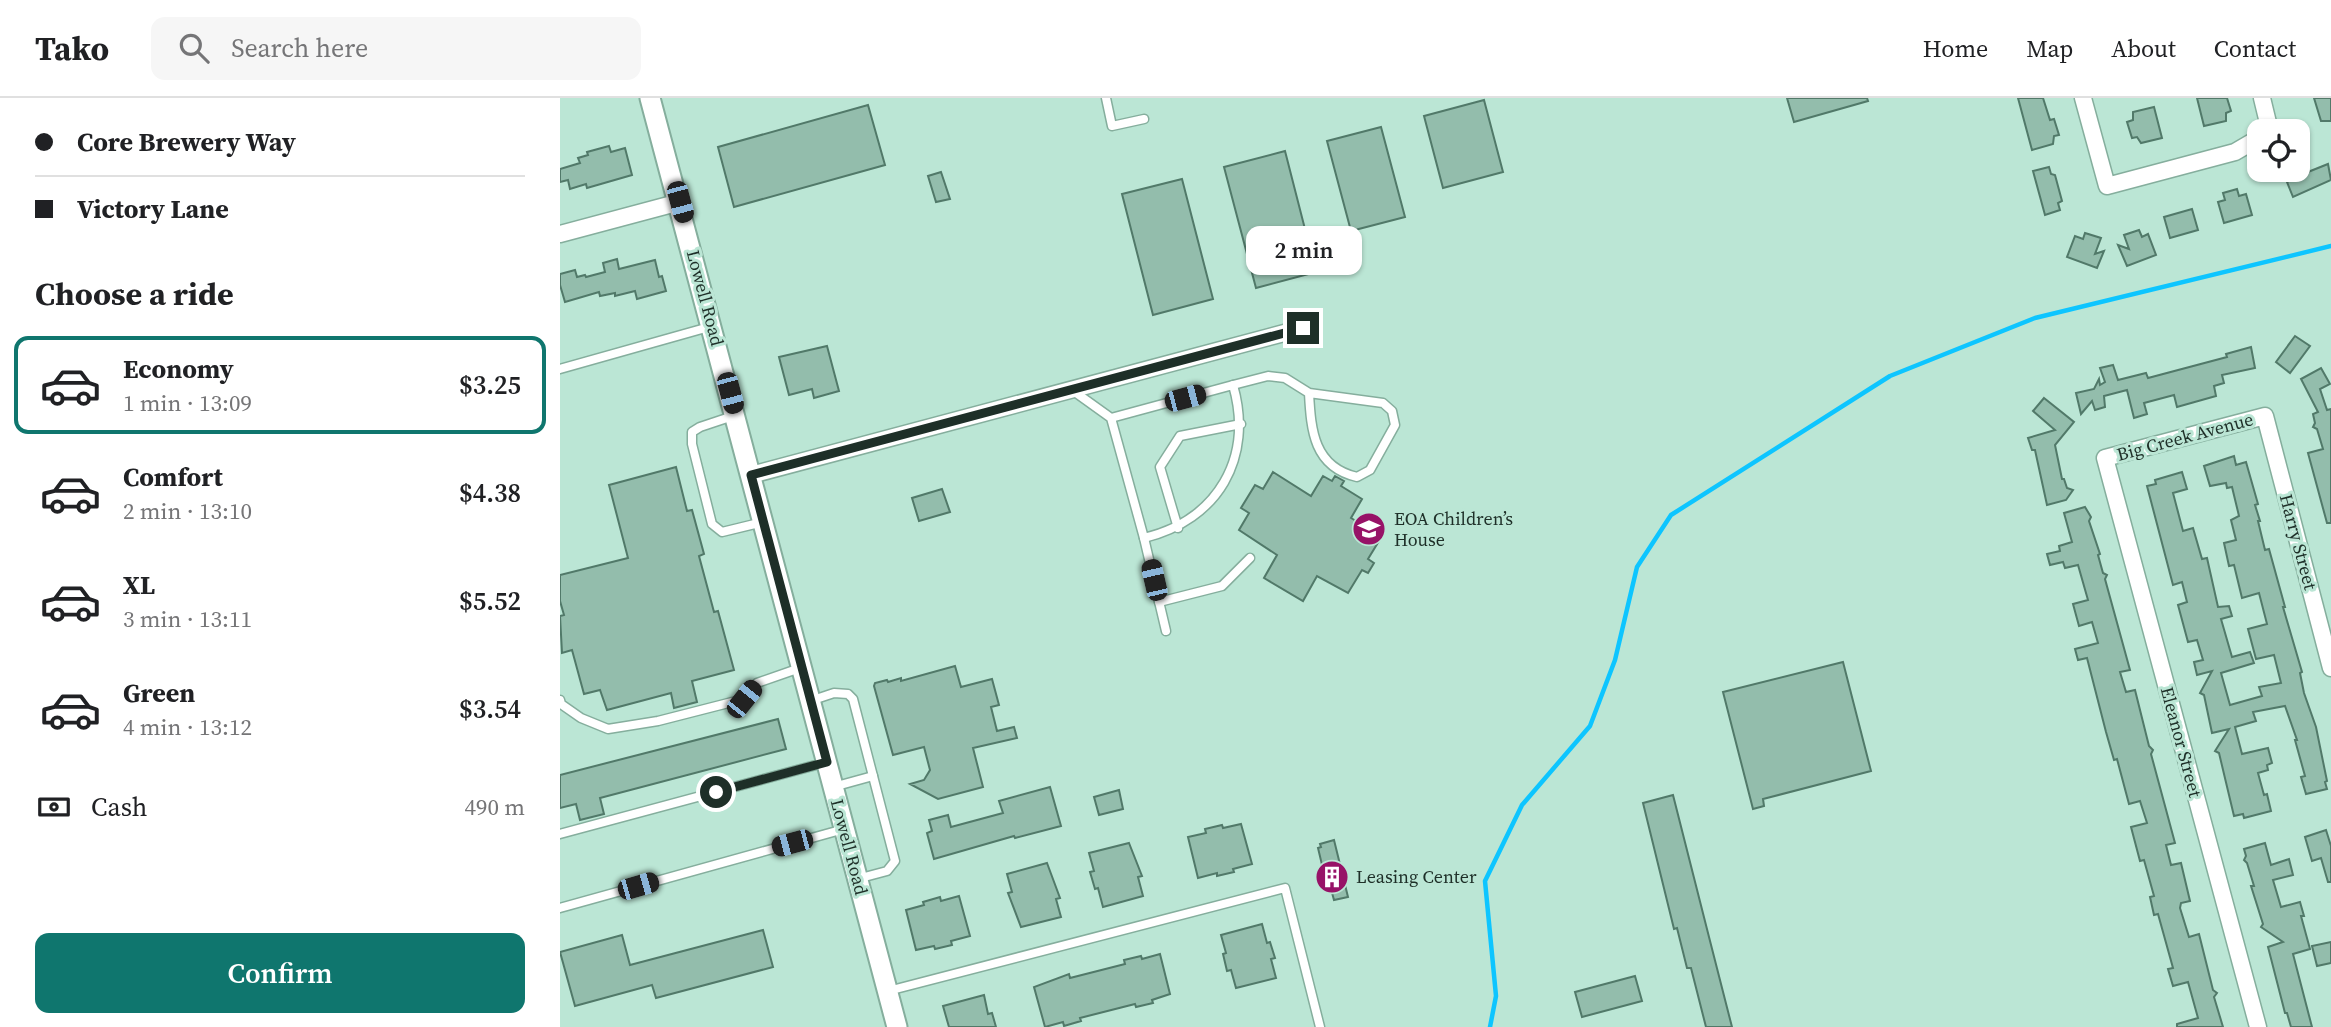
<!DOCTYPE html>
<meta charset="utf-8">
<style>
body{margin:0;font-family:"Source Serif 4",serif;background:#f6f6f6;color:#202124;height:100vh;display:flex;flex-direction:column;font-size:26px;white-space:nowrap}
*{box-sizing:border-box;margin:0}
p{font-size:23px;color:#757577}
.icon{flex:none;width:38px;height:38px;fill:none;stroke:currentColor;stroke-width:2;stroke-linecap:round;stroke-linejoin:round}
.map{position:relative;flex:1;overflow:hidden}
.details{display:flex;flex-direction:column;background:#fff;width:560px}
.details>*{flex:none}
.hud{display:grid;align-content:center;height:154px;padding:0 35px;background:#fff}
.tools{position:absolute;left:1687px;top:21px;display:grid;gap:14px}
.tools a{display:grid;place-items:center;width:63px;height:63px;border-radius:14px;background:#fff;box-shadow:0 2px 5px #0004;font-size:35px}
.end{position:absolute;width:32px;height:32px;margin:-16px;border:9px solid #1e2f28;background:#fff;box-shadow:0 0 0 4px #fff}
.from{border-radius:50%}
.bubble{position:absolute;height:49px;border-radius:14px;background:#fff;box-shadow:0 2px 5px #0004;font-size:23px;font-weight:600;line-height:49px;text-align:center}
.car{position:absolute;width:21px;height:42px;margin:-21px -10px;border-radius:9px;box-shadow:0 0 5px 2px #0007;background:linear-gradient(#222 24%,#8ab4d8 0 40%,#222 0 76%,#8ab4d8 0 86%,#222 0)}
.hud b{display:flex;align-items:center;gap:24px;height:66px;font-size:26px}
.hud b+b{border-top:2px solid #e0e0e0}
.hud i{width:18px;height:18px;background:#202124}
ul{padding:0;list-style:none}
li{display:flex;align-items:center;gap:21px;height:98px;margin:0 14px 10px;padding:0 21px;border:4px solid transparent;border-radius:14px}
li div{flex:1}
li b{display:block;font-size:26px}
li em{font-style:normal;font-weight:600}
li.active{border-color:#0f766e}
li>.icon{width:63px;height:63px;stroke-width:1.5}
h2{padding:0 35px;font-size:32px;line-height:84px}
.pay{display:flex;align-items:center;gap:18px;height:77px;padding:0 35px;font-size:26px}
.pay p{margin-inline-start:auto}
.primary-button{display:flex;gap:14px;margin-top:auto;padding:14px 35px}
.primary-button a{flex:1;height:80px;border-radius:14px;background:#0f766e;color:#fff;font-size:28px;font-weight:600;line-height:80px;text-align:center}
header{display:flex;align-items:center;gap:42px;box-sizing:border-box;height:98px;padding:0 35px;background:#fff;border-bottom:2px solid #e0e0e0}
header strong{font-size:33px}
nav{display:flex;gap:38px;margin-inline-start:auto;font-size:24px}
.search{width:490px;height:63px;background:#f6f6f6;display:flex;align-items:center;gap:18px;box-sizing:border-box;padding:0 24px;border-radius:14px;color:#757577;font-size:26px}
main{display:flex;flex:1;min-height:0}
.map>svg:first-child{display:block}
</style>
<header>
<strong>Tako</strong>
<div class="search"><svg class="icon" aria-label="search" viewBox="0 0 24 24"><circle cx="10" cy="10" r="6"/><path d="M15 15l6 6"/></svg>Search here</div>
<nav><a>Home</a><a>Map</a><a>About</a><a>Contact</a></nav>
</header>
<main>
<section class="details">
<div class="hud">
<b><i class="from"></i>Core Brewery Way</b>
<b><i></i>Victory Lane</b>
</div>
<h2>Choose a ride</h2>
<ul>
<li class="active"><svg class="icon" aria-label="car" viewBox="0 0 24 24"><path d="M5 17H2v-5l4-1 3-4h7l3 4 3 1v5h-3M9 17h6M6 11h13"/><circle cx="7" cy="17" r="2"/><circle cx="17" cy="17" r="2"/></svg><div><b>Economy</b><p>1 min · 13:09</p></div><em>$3.25</em></li>
<li><svg class="icon" aria-label="car" viewBox="0 0 24 24"><path d="M5 17H2v-5l4-1 3-4h7l3 4 3 1v5h-3M9 17h6M6 11h13"/><circle cx="7" cy="17" r="2"/><circle cx="17" cy="17" r="2"/></svg><div><b>Comfort</b><p>2 min · 13:10</p></div><em>$4.38</em></li>
<li><svg class="icon" aria-label="car" viewBox="0 0 24 24"><path d="M5 17H2v-5l4-1 3-4h7l3 4 3 1v5h-3M9 17h6M6 11h13"/><circle cx="7" cy="17" r="2"/><circle cx="17" cy="17" r="2"/></svg><div><b>XL</b><p>3 min · 13:11</p></div><em>$5.52</em></li>
<li><svg class="icon" aria-label="car" viewBox="0 0 24 24"><path d="M5 17H2v-5l4-1 3-4h7l3 4 3 1v5h-3M9 17h6M6 11h13"/><circle cx="7" cy="17" r="2"/><circle cx="17" cy="17" r="2"/></svg><div><b>Green</b><p>4 min · 13:12</p></div><em>$3.54</em></li>
</ul>
<div class="pay"><svg class="icon" aria-label="cash" viewBox="0 0 24 24"><path d="M3 7h18v10H3z"/><circle cx="12" cy="12" r="2"/></svg>Cash<p>490 m</p></div>
<div class="primary-button"><a>Confirm</a></div>
</section>
<div class="map">
<svg width="1771" height="929" viewBox="0 0 1771 929">
<rect width="100%" height="100%" fill="#bbe6d5"/>
<g fill="none" stroke-linecap="round" stroke-linejoin="round">
<path stroke="#0dc5ff" stroke-width="4.5" d="M930,929L936,898L925,783L962,707L1030,628L1055,562L1077,469L1111,417L1330,278L1475,220L1771,148"/>
</g>
<g fill="#93bdac" stroke="#517969" stroke-width="2">
<path d="M1227,0H1307L1308,3L1234,24Z"/>
<path d="M1458,0H1483L1490,22L1494,21L1499,37L1494,38L1493,46L1472,52Z"/>
<path d="M1637,0H1667L1671,13L1666,15V23L1644,28Z"/>
<path d="M1754,0H1771V23H1761Z"/>
<path d="M924,2L943,74L883,90L864,18Z"/>
<path d="M308,7L325,67L174,109L158,49Z"/>
<path d="M1594,9L1602,40L1581,45L1577,39L1572,40L1567,24L1573,22V14Z"/>
<path d="M821,29L845,119L791,133L767,43Z"/>
<path d="M49,48L51,54L65,50L72,77L27,90L26,86L10,91L8,82L0,84V71L20,65L18,60L28,57L27,54Z"/>
<path d="M725,53L756,174L696,190L664,69Z"/>
<path d="M1768,66L1771,82L1733,99L1727,84L1733,81V80Z"/>
<path d="M1489,69L1491,76L1495,77L1502,103L1498,105L1500,112L1485,117L1473,73Z"/>
<path d="M381,74L390,101L376,104L368,78Z"/>
<path d="M622,81L653,201L593,217L562,96Z"/>
<path d="M1677,91L1679,98L1686,96L1692,117L1664,125L1658,104L1665,102L1663,95Z"/>
<path d="M1632,111L1638,132L1610,140L1604,119Z"/>
<path d="M1579,132L1582,139L1588,136L1596,157L1567,168L1558,147L1569,151L1564,137Z"/>
<path d="M1525,135L1541,140L1535,156L1544,153L1537,170L1507,159L1515,138L1523,141Z"/>
<path d="M57,161L59,171L95,162L99,179L102,178L106,193L77,201L75,193L55,198V195L40,198L39,194L5,204L0,187V176L15,172L17,179L25,177L26,179L45,174L43,165Z"/>
<path d="M1735,238L1750,248L1730,275L1716,264Z"/>
<path d="M267,248L279,293L254,300L252,291L229,297L219,259Z"/>
<path d="M1691,249L1695,270L1662,277L1664,285L1654,288L1656,298L1617,309L1614,297L1584,305L1587,316L1574,320L1567,292L1544,298L1545,309L1535,312L1532,303L1521,316L1516,295L1534,291L1539,281L1540,287L1545,284L1540,270L1553,267L1558,282L1586,275L1588,280L1667,259L1666,256Z"/>
<path d="M1761,270L1770,286L1760,291L1767,312L1771,311V425H1767L1748,355L1763,351L1757,331L1753,329L1755,325L1753,316L1758,314L1741,281Z"/>
<path d="M1484,300L1514,324L1495,347L1502,381H1504L1507,390L1513,392L1506,402L1487,407L1475,352H1472L1468,340L1495,332L1473,313Z"/>
<path d="M1674,358L1676,367L1686,364L1698,406L1695,407L1700,423H1698L1705,452L1709,451L1725,509H1723L1742,574L1740,575L1744,595L1756,629L1767,683L1765,684L1767,691L1746,696L1741,679L1745,678L1735,642H1737L1725,608L1693,614L1696,623L1675,629L1682,656L1708,650L1712,665L1707,667L1708,672L1698,675L1704,697L1707,696L1711,713L1684,720L1683,716L1674,718L1659,655L1655,653L1669,631L1652,635L1644,597L1640,595L1652,573L1637,577L1634,564L1643,562L1637,542L1628,544L1618,507L1627,504L1622,484L1613,487L1587,388L1596,386L1595,382L1622,374L1627,391L1613,395L1623,433L1633,430L1642,461L1647,460L1658,509L1669,508L1672,518L1661,521L1672,559L1690,554L1694,565L1661,575L1670,607L1702,598L1699,589L1721,585L1714,557L1696,561L1688,531L1707,526L1699,495L1682,500L1674,467L1669,468L1664,445L1676,442L1671,422L1679,418L1672,389L1667,390L1666,385L1650,388L1644,368Z"/>
<path d="M116,369L127,413L132,412L144,456L139,458L154,514L158,513L174,572L132,583L137,604L114,610L111,595L47,612L40,592L24,596L12,552L2,555L0,518L4,517L0,503V477L68,460L49,387Z"/>
<path d="M713,374L751,398L763,378L772,383L775,378L784,383L781,388L802,401L791,420L822,438L808,461L814,465L808,475L802,472L788,495L757,478L743,503L704,480L717,457L679,432L689,415L681,410L695,387L703,391Z"/>
<path d="M382,391L390,414L359,423L352,400Z"/>
<path d="M1525,409L1531,419L1529,423L1540,456L1538,457L1543,475L1547,477L1545,481L1570,572L1560,574L1566,594L1575,592L1589,648L1593,652L1591,656L1615,745L1606,747L1611,767L1621,765L1630,803L1621,805L1620,810L1629,839L1639,836L1653,892L1657,895L1654,899L1663,929H1617V926L1638,920L1628,884L1613,888L1608,871L1613,870L1598,816L1594,817L1590,799L1594,798L1584,762L1580,763L1571,729L1587,725L1580,703L1569,706L1557,661L1554,662L1546,634L1527,560L1518,562L1515,551L1538,545L1532,524L1519,528L1513,506L1528,502L1518,467L1505,470L1503,464L1490,467L1487,456L1500,453L1499,448L1512,444L1504,415Z"/>
<path d="M1283,564L1311,673L1203,701L1204,708L1193,711L1163,594Z"/>
<path d="M395,568L401,589L432,581L439,607L431,609L437,633L454,629L457,640L413,650L423,689L378,701L350,686L364,682L370,672L364,649L333,657L314,588L315,585L327,582L328,584L341,580V583Z"/>
<path d="M218,621L226,651L40,700L44,716L20,722L16,706L0,710V677Z"/>
<path d="M490,689L501,728L455,740L454,738L374,761L367,735L372,733L369,722L388,717L391,729L443,715L439,703Z"/>
<path d="M559,692L563,711L539,717L534,699Z"/>
<path d="M1113,697L1149,839L1172,929H1146L1131,870H1127L1117,830L1114,831L1083,705Z"/>
<path d="M681,726L692,766L673,771L674,774L657,778V775L638,780L628,739L646,735L645,731L662,727L663,730Z"/>
<path d="M1766,732L1771,748V784H1768L1761,760L1752,763L1745,739Z"/>
<path d="M774,742L788,799L774,802L771,791H768L767,786L764,787L760,772L763,771L758,750L761,749L760,746Z"/>
<path d="M569,745L582,778L578,779L583,798L543,809L538,790L535,791L530,774L534,773L529,755Z"/>
<path d="M1705,745L1711,767L1729,761L1733,777L1713,782L1721,809L1740,804L1744,818H1741L1750,851L1733,856L1752,929H1731L1727,915H1725L1708,849L1723,844L1701,829L1703,826L1691,788H1694L1687,765L1684,762L1686,758L1684,751Z"/>
<path d="M487,765L500,800L496,801L501,819L461,829L448,795L452,794L447,776Z"/>
<path d="M399,798L410,838L391,843L392,847L375,851L374,848L356,852L346,812L364,807L363,804L380,799L381,803Z"/>
<path d="M702,826L707,845L710,844L715,860L711,861L716,880L676,890L671,872L667,873L663,856L666,855L661,837Z"/>
<path d="M203,832L213,869L96,900L92,887L15,908L0,854L62,837L70,867Z"/>
<path d="M1771,844V865L1757,868L1752,848Z"/>
<path d="M600,856L610,896L592,902L593,905L576,909L575,906L520,920L521,923L504,928L503,924L485,929L474,889L509,876L510,880L565,866L564,862L581,858L582,861Z"/>
<path d="M1075,878L1082,903L1022,919L1015,894Z"/>
<path d="M424,897L428,916L432,915L436,929H389L383,908Z"/>
</g>
<g fill="none" stroke-linecap="round" stroke-linejoin="round">
<defs>
<g id="service">
<path d="M546,0L552,28L584,21"/>
<path d="M0,271L149,229"/>
<path d="M673,287L708,278L725,280L749,295L823,305L832,313L835,327L810,372L797,379C754,369 751,333 749,295"/>
<path d="M512,292L551,320L584,440C658,422 694,360 673,287L551,320"/>
<path d="M173,318L140,329L132,334V346L152,426L162,434L203,424"/>
<path d="M618,430L600,369L620,338L681,326"/>
<path d="M584,440L606,533"/>
<path d="M599,504L662,488L690,460"/>
<path d="M0,602L1,606L21,620L48,631L98,623L184,601L197,585L240,570"/>
<path d="M250,603L274,595L288,596L293,601L335,763L327,773L297,781"/>
<path d="M273,689L313,678"/>
<path d="M0,736L267,664"/>
<path d="M0,810L284,731"/>
<path d="M328,893L725,790L760,929"/>
</g>
<g id="minor">
<path d="M1523,0L1547,88L1675,54L1699,40"/>
<path d="M1702,0L1710,33"/>
<path d="M0,136L120,104"/>
<path d="M191,377L743,230"/>
<path d="M1698,929L1545,360L1705,318L1771,570"/>
</g>
<path id="tertiary" d="M90,0L337,929"/>
</defs>
<use href="#service" stroke="#85ae9d" stroke-width="11"/>
<use href="#minor" stroke="#85ae9d" stroke-width="19"/>
<use href="#tertiary" stroke="#85ae9d" stroke-width="23"/>
<use href="#service" stroke="#fff" stroke-width="8"/>
<use href="#minor" stroke="#fff" stroke-width="16"/>
<use href="#tertiary" stroke="#fff" stroke-width="19"/>
</g>
<g fill="none" stroke-linecap="round" stroke-linejoin="round">
<path stroke="#1e2f28" stroke-width="9" d="M156,694L267,664L191,377L743,230"/>
</g>
<defs>
<symbol id="school-disc" viewBox="-11 -11 22 22"><circle r="9.5" fill="#971267" stroke="#bbe6d5"/><path d="M0-5L7-2L0 1L-7-2ZM-4 1L0 2.5L4 1V4Q0 6-4 4Z" fill="#fff"/></symbol>
<symbol id="building-disc" viewBox="-11 -11 22 22"><circle r="9.5" fill="#971267" stroke="#bbe6d5"/><path d="M-4-6H4V6H1V3H-1V6H-4ZM-2.5-4.3h1.7v1.8h-1.7ZM.8-4.3h1.7v1.8H.8ZM-2.5-1h1.7V.8h-1.7ZM.8-1h1.7V.8H.8Z" fill="#fff"/></symbol>
</defs>
<g fill-rule="evenodd">
<use href="#school-disc" x="790" y="412" width="38" height="38"/>
<use href="#building-disc" x="753" y="760" width="38" height="38"/>
</g>
<g text-anchor="middle" stroke-width="6" stroke-linejoin="round" paint-order="stroke">
<g font-size="18" fill="#1e2f28" stroke="#bbe6d5">
<text transform="translate(145 200) rotate(75)" y="6">Lowell Road</text>
<text transform="translate(1625 339) rotate(-15)" y="6">Big Creek Avenue</text>
<text transform="translate(1738 444) rotate(75)" y="6">Harry Street</text>
<text transform="translate(1621 644) rotate(75)" y="6">Eleanor Street</text>
<text transform="translate(289 749) rotate(75)" y="6">Lowell Road</text>
</g>
<g font-size="18" fill="#1e2f28" stroke="#bbe6d5" text-anchor="start">
<text x="834" y="427">EOA Children’s<tspan x="834" dy="21">House</tspan></text>
<text x="796" y="785">Leasing Center</text>
</g>
</g>
</svg>
<div class="tools">
<a><svg class="icon" aria-label="locate" viewBox="0 0 24 24"><circle cx="12" cy="12" r="6"/><path d="M12 2v4M12 18v4M2 12h4M18 12h4"/></svg></a>
</div>
<i class="end from" style="left:156px;top:694px"></i>
<i class="end" style="left:743px;top:230px"></i>
<div class="bubble" style="left:686px;top:128px;width:116px">2 min</div>
<i class="car" style="left:120px;top:104px;rotate:165deg"></i>
<i class="car" style="left:170px;top:295px;rotate:165deg"></i>
<i class="car" style="left:625px;top:300px;rotate:75deg"></i>
<i class="car" style="left:594px;top:482px;rotate:347deg"></i>
<i class="car" style="left:184px;top:601px;rotate:39deg"></i>
<i class="car" style="left:232px;top:745px;rotate:255deg"></i>
<i class="car" style="left:78px;top:788px;rotate:74deg"></i>
</div>
</main>
